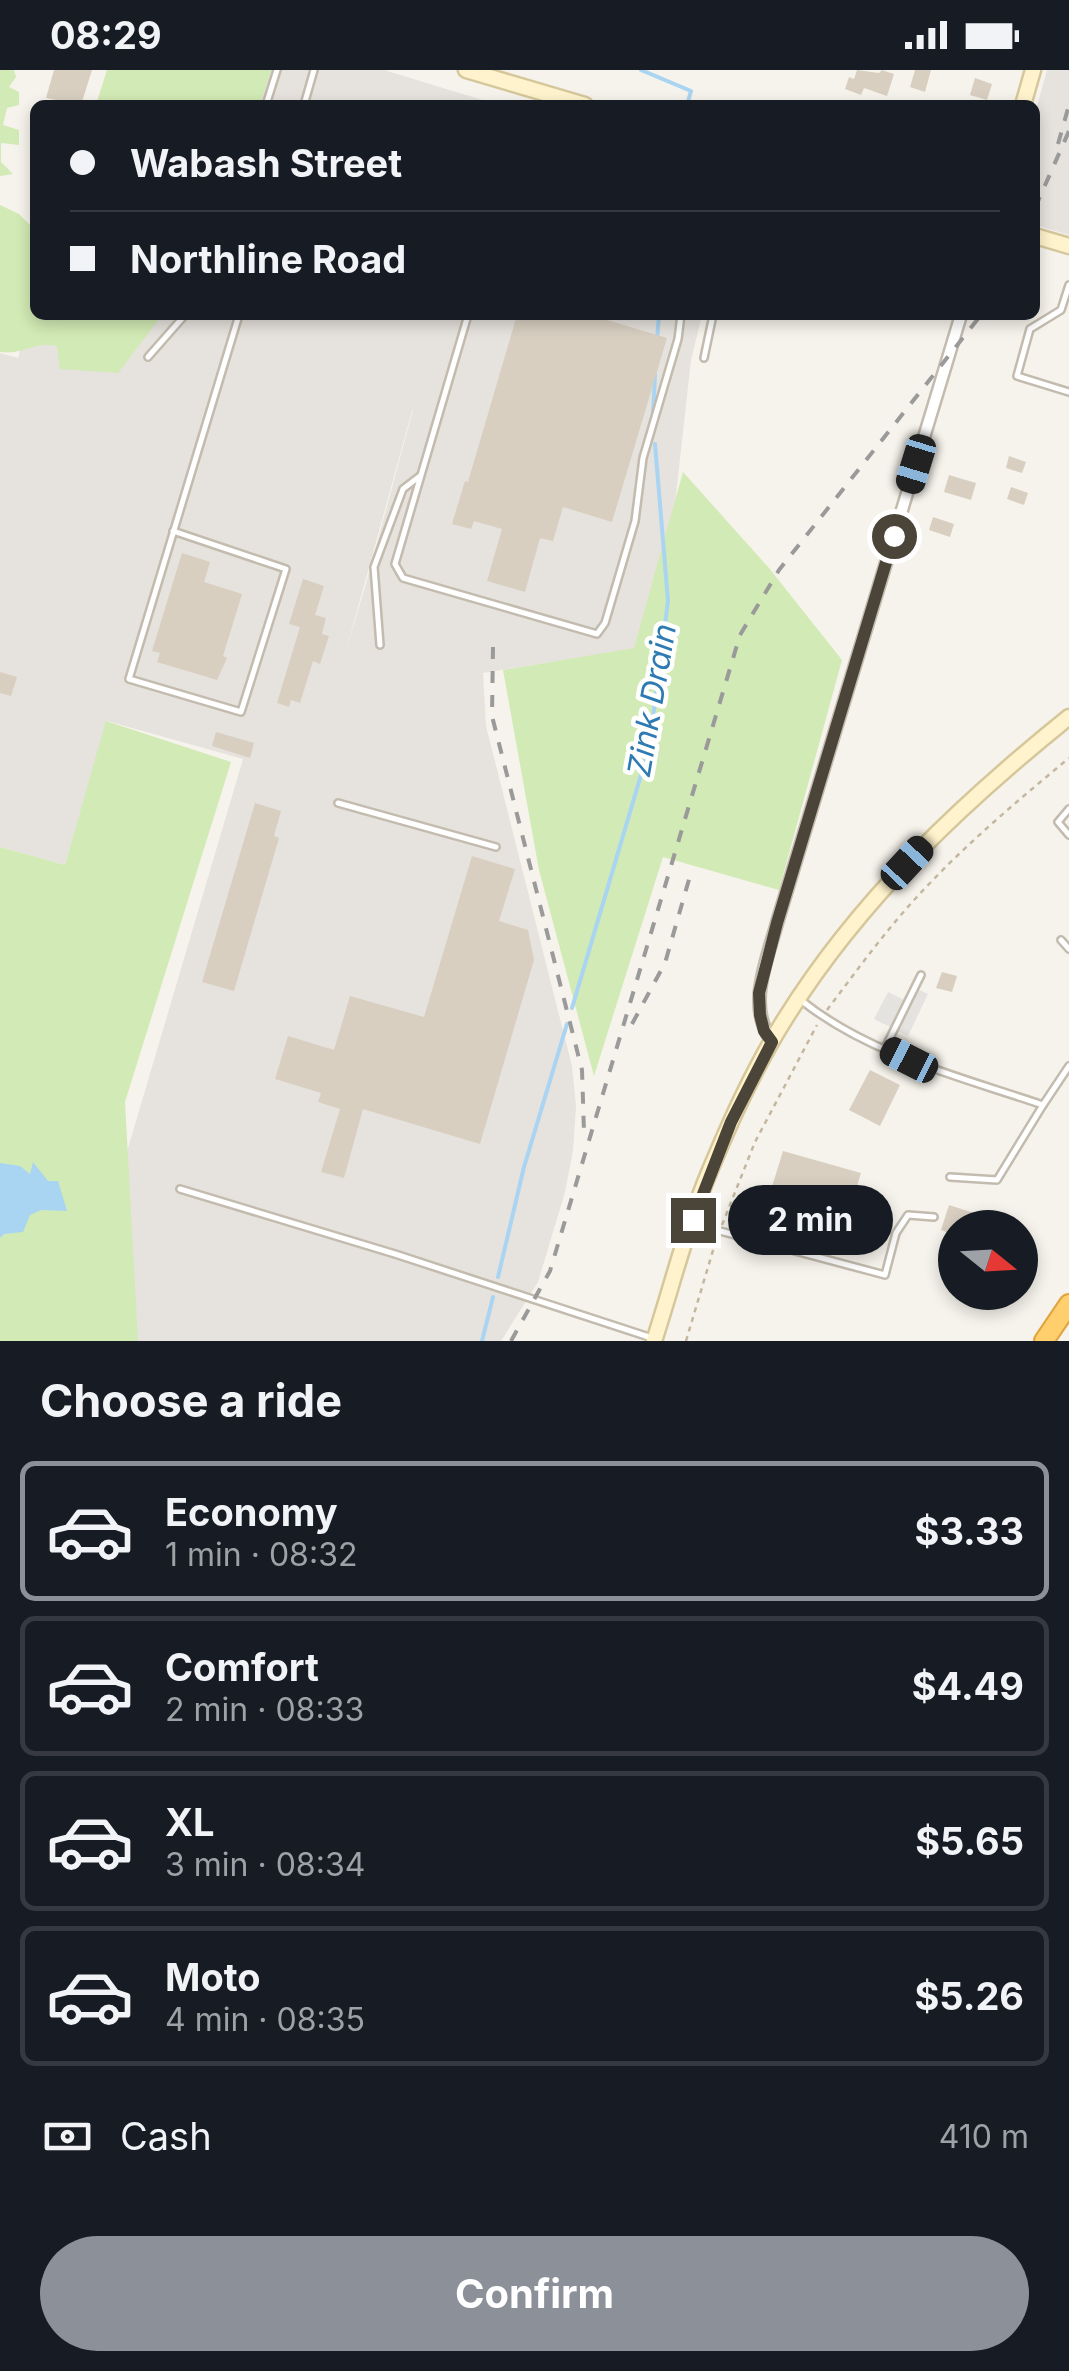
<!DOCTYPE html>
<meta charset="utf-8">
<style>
body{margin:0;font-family:Inter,sans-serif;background:#242831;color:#f1f3f6;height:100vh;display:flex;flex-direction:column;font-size:38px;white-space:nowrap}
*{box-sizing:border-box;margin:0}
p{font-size:32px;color:#9ea1a6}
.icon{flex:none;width:55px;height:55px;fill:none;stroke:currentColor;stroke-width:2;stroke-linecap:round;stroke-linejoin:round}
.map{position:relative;height:1271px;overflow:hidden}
.sheet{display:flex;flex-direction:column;background:#171b24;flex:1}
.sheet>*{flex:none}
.top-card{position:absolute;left:30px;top:30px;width:1010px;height:220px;border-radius:15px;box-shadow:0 5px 15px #0003;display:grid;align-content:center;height:220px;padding:0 40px;background:#171b24}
.needle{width:65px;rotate:108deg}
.fabs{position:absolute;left:938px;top:1140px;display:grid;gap:20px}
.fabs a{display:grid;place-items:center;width:100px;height:100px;border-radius:50%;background:#171b24;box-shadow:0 5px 15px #0003;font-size:50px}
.end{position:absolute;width:45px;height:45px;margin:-22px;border:12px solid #4b4439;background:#fff;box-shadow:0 0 0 5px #fff}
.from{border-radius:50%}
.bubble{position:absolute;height:70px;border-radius:35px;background:#171b24;box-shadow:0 5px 15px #0003;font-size:32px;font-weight:700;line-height:70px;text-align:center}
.car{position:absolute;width:30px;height:60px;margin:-30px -15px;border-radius:12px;box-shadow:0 0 8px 2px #0007;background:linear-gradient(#222 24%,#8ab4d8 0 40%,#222 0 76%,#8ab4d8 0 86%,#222 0)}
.top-card b{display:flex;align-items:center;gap:35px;height:95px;font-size:38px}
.top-card b+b{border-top:2px solid #363941}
.top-card i{width:25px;height:25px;background:#f1f3f6}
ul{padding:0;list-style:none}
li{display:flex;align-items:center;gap:30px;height:140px;margin:0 20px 15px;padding:0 20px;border:5px solid #363941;border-radius:15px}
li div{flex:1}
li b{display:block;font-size:38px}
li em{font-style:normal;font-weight:700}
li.selected{border-color:#8c9099}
li>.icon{width:90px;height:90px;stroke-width:1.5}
h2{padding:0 40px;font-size:45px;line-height:120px}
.pay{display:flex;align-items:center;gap:25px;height:110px;padding:0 40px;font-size:38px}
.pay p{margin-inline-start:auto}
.cta{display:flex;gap:20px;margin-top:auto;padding:20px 40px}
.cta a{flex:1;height:115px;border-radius:60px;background:#8c9099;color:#fff;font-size:40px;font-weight:700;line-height:115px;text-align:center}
.status{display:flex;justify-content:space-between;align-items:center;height:70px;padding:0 50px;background:#171b24;direction:ltr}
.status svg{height:28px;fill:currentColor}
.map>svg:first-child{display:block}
</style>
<div class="status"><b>08:29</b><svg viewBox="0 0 49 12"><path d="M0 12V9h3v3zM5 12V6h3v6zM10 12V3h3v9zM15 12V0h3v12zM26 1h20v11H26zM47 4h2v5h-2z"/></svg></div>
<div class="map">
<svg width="1069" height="1271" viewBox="0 0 1069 1271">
<rect width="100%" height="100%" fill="#f6f3ec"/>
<g fill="#e6e2dd" fill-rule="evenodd">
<path d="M223,0H384L499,35H213Z"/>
<path d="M1047,0H1069V165L1035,155V43Z"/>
<path d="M35,229V245H702L691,290L675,434L634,579L483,603L486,656L572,996L576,1036L573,1081L565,1122L538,1212L501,1271H71L243,689L107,651L65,795L0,777V283L18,288ZM413,340L367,510L346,581L412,341Z"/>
</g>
<g fill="#d2eab5">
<path d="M0,0H14L16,7L9,17L19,22V35L7,38L3,55L19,60V75L1,73V92L13,104L0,106Z"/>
<path d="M107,0H271L260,35H96Z"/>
<path d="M0,135L19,144L35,160V245H162L118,303L60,299L57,276C31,271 25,285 0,282Z"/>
<path d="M683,402L769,498L842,590L779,820L663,787L594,1006L539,800L503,600L634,578Z"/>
<path d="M106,651L231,692L125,1032L138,1271H0V777L65,795Z"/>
</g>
<path fill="#e5e3e0" d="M915,918L928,924L908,966L874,949L888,922L908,932Z"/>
<path fill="#a9d4f2" d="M33,1092L48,1111H58L67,1141L41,1140L30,1145L23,1162L4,1164L0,1168V1093L20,1096L30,1104Z"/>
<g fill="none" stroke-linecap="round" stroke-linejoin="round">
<g stroke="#a9d4f2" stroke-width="4">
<path d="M641,0L691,21L687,35"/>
<path d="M657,270L659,245"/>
<path d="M653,344L655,305"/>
<path d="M572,938L649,678L668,531L655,374"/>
<path d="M498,1207L524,1097L567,954"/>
<path d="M482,1271L493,1227"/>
</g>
</g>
<g fill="#d8cfc1">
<path d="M54,0H92L81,35L46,28Z"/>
<path d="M857,0L879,3L882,0L894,4L887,26L864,18L861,25L845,19L849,7L854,9Z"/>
<path d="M915,0H931L925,22L910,17Z"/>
<path d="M975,8L992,14L987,30L970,25Z"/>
<path d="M517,245H591L667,268L612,452L563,437L553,471L540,468L525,522L487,511L502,459L474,451L471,459L452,454L465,411L468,412Z"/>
<path d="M1009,386L1026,392L1022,403L1006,398Z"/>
<path d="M949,405L976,413L971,430L944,422Z"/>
<path d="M1011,417L1028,423L1024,435L1007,429Z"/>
<path d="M933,447L954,454L950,467L929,460Z"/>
<path d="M182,483L210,492L204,512L242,524L223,586L227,588L217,610L157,592L160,583L152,581Z"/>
<path d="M303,509L324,516L315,545L326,548L322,564L329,566L320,594L313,591L300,633L291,630L289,637L277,633L300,557L289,554Z"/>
<path d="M0,602L17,607L11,626L0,623Z"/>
<path d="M216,662L254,673L250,688L212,676Z"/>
<path d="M255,733L281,741L274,766L279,768L234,921L202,912Z"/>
<path d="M472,786L515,799L499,851L528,860L534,890L480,1074L363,1039L344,1108L321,1102L340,1039L318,1032L321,1023L275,1009L288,966L334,980L350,926L424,947Z"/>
<path d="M942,902L957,906L952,922L936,918Z"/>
<path d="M870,1000L900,1015L880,1056L849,1040Z"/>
<path d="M783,1081L861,1103L848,1145L770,1123Z"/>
<path d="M949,1135L977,1144L972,1158H955V1165L941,1160Z"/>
</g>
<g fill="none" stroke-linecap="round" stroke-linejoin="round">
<defs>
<g id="lane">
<path d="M266,35L277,0"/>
<path d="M304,35L314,0"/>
<path d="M1069,215L1061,240L1030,259L1017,306L1069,322"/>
<path d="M468,245L395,494L403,508L597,564L605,553L635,451L643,388L678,269L681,245"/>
<path d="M148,287L185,245"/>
<path d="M704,288L713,245"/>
<path d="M173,461L286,499L241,642L129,609L239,245"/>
<path d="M380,575L374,497L403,419L420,406"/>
<path d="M338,733L496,777"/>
<path d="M1069,739L1058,752L1069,765"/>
<path d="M1061,870L1069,879"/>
<path d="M802,931C870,985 961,1007 1043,1035L1069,996"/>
<path d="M885,978L921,905"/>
<path d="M950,1107L997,1110L1043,1035"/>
<path d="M180,1119L395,1184L652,1268"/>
<path d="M696,1151L720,1161L885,1205L896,1163L908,1145L934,1147"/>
</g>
<path id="street" d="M772,971C746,937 767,890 777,853L961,245"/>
<g id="secondary">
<path d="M466,0L585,35"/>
<path d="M1023,35L1033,0"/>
<path d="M1035,166L1069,176"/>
<path d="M654,1271C672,1216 686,1158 708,1105C730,1052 754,998 785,949C859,830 961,734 1069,647"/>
</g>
<path id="highway" d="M1044,1271L1069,1234"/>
</defs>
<use href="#lane" stroke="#c2bbae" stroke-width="10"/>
<use href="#street" stroke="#c2bbae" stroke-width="15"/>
<use href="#secondary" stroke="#d6c79b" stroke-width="19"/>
<use href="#highway" stroke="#e0a43c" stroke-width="22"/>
<g stroke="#c4b79f" stroke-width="2.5" stroke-dasharray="5 5" stroke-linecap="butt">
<path d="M827,940C860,896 892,852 930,813C973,768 1021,728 1069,688"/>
<path d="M722,1155L755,1072L817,955"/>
<path d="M686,1271L717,1167"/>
</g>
<use href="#lane" stroke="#fff" stroke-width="5"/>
<use href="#street" stroke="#fff" stroke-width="10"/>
<use href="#secondary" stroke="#fff3cd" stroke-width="14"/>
<use href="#highway" stroke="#ffcf6e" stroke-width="18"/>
<g stroke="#9a9a9a" stroke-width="4" stroke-dasharray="12 12" stroke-linecap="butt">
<path d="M1058,74L1069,35"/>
<path d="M1035,138L1069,61"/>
<path d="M493,577L492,646L582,1000L584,1062"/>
<path d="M632,954L665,893L692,799"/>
<path d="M511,1271L550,1201L740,565L779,500L981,245"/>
</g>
</g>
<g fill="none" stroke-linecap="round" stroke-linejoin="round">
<path stroke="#4b4439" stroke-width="12" d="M693,1150L731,1052L772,972L764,961L760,945L759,923L777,853L894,466"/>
</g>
<g text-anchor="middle" stroke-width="9" stroke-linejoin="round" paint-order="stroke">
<g font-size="32" font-style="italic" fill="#2e7ab2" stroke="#fff">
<text transform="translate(652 630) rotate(-80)" y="11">Zink Drain</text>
</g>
</g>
</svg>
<div class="fabs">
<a><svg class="needle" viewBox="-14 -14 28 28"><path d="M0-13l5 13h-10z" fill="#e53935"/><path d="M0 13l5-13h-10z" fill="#9ea1a6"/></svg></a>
</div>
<i class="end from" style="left:894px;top:466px"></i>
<i class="end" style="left:693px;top:1150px"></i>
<div class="bubble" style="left:728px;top:1115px;width:165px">2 min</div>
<i class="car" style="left:916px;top:394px;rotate:197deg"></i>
<i class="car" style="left:907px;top:793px;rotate:43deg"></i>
<i class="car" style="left:909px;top:990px;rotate:297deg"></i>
<div class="top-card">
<b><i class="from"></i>Wabash Street</b>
<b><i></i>Northline Road</b>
</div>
</div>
<section class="sheet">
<h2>Choose a ride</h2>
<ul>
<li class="selected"><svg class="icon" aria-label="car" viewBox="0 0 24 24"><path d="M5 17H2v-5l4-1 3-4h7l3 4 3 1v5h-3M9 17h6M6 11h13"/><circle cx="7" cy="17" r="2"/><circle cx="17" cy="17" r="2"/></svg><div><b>Economy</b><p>1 min · 08:32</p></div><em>$3.33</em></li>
<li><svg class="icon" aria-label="car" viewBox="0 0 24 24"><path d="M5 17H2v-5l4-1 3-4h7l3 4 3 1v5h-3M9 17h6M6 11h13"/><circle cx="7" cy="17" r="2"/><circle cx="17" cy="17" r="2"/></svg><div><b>Comfort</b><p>2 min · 08:33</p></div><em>$4.49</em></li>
<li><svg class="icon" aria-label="car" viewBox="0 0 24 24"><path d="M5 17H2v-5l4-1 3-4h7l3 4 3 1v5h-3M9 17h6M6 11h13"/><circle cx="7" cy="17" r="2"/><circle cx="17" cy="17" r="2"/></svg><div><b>XL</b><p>3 min · 08:34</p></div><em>$5.65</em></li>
<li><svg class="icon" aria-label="car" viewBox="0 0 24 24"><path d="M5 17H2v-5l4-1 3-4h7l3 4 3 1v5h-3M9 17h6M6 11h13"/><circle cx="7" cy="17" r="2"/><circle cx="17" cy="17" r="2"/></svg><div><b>Moto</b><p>4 min · 08:35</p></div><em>$5.26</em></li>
</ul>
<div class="pay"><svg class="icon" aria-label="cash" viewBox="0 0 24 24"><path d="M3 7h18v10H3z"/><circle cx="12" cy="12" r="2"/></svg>Cash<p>410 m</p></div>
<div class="cta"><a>Confirm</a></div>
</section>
